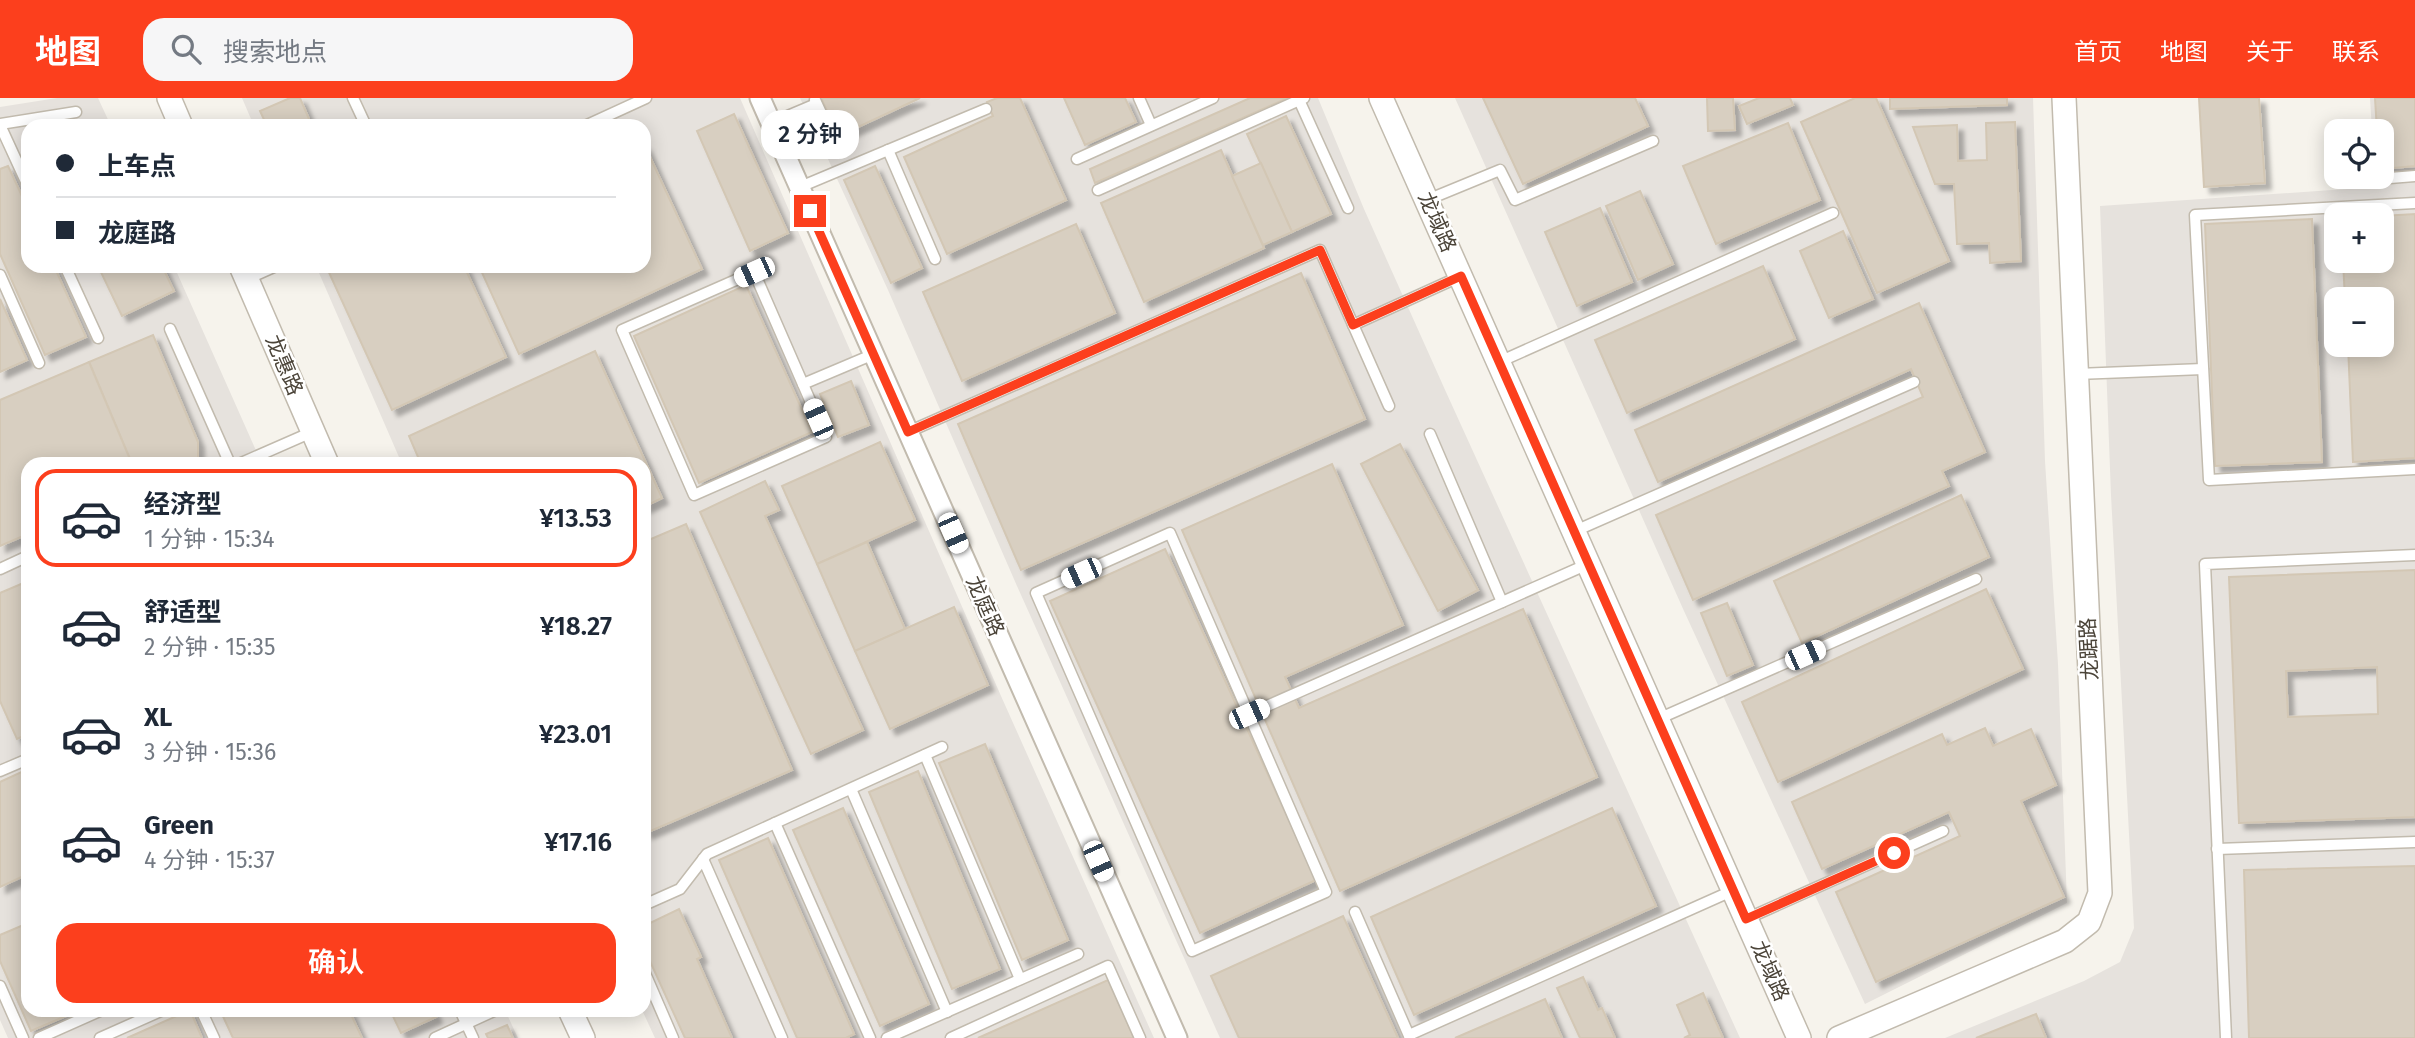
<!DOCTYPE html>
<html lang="zh">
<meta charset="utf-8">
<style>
body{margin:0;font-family:"Fira Sans","Noto Sans SC",sans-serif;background:#f6f6f7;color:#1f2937;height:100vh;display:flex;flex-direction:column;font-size:26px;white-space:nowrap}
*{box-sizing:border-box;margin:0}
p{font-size:23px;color:#747a83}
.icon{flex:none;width:38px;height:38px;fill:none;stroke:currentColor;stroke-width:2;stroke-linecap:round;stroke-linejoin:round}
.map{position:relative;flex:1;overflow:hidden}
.details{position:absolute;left:21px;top:359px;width:630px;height:560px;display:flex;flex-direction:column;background:#fff;border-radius:21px;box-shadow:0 4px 18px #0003}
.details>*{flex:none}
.banner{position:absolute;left:21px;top:21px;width:630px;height:154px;border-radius:21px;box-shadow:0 4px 18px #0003;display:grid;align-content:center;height:154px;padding:0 35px;background:#fff}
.controls{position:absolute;left:2324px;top:21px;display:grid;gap:14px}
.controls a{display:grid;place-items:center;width:70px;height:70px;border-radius:14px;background:#fff;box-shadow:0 4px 18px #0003;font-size:35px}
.end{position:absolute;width:32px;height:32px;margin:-16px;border:9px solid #fc3f1d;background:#fff;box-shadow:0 0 0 4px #fff}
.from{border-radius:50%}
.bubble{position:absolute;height:49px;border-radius:21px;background:#fff;box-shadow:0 4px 18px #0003;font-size:23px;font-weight:600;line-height:49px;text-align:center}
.car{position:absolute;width:21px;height:42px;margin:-21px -10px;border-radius:9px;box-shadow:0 0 5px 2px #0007;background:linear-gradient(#fff 24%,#345 0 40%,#fff 0 76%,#345 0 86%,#fff 0)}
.banner b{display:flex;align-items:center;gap:24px;height:66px;font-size:26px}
.banner b+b{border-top:2px solid #e0e1e3}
.banner i{width:18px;height:18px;background:#1f2937}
ul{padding:12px 0 0;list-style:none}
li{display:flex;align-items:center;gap:21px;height:98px;margin:0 14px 10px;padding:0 21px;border:4px solid transparent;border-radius:21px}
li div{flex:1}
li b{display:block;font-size:26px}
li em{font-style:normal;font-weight:600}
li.selected{border-color:#fc3f1d}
li>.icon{width:63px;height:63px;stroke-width:1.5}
.action{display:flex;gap:14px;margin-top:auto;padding:14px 35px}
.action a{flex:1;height:80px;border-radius:21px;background:#fc3f1d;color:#fff;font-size:28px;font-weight:600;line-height:80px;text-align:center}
header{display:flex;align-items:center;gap:42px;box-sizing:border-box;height:98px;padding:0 35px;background:#fc3f1d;color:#fff}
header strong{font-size:33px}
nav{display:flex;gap:38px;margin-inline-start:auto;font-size:24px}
.search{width:490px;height:63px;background:#f6f6f7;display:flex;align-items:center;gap:18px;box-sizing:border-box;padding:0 24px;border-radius:21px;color:#747a83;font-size:26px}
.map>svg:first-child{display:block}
</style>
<header>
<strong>地图</strong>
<div class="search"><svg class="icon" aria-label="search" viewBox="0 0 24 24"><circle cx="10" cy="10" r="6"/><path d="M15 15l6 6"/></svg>搜索地点</div>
<nav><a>首页</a><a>地图</a><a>关于</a><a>联系</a></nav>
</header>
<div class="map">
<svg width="2415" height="940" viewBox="0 0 2415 940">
<defs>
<filter id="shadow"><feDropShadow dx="6" dy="6" stdDeviation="2" flood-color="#0004"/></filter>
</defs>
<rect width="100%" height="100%" fill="#f6f3ec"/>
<g fill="#e6e2dd" fill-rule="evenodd">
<path d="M57,0H98L111,28H28V168H174L262,366H28V912H505L518,940H8L0,922V9Z"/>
<path d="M242,0H740L1001,598L1154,940H655L642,912H644V366H402L316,168H644V28H254Z"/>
<path d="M800,0H1318L1364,111L1446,294L1740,940H1220L1017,488L888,192Z"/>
<path d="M1455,0H2033L2045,363L2058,566L2067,805L1865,906L1684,513Z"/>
<path d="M2370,0H2415V940H1945L2084,883L2120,864L2134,830L2111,397L2100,108L2375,89V79H2382V33H2372ZM2336,117H2382V163H2336ZM2336,201H2382V247H2336Z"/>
</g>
<g fill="#d8cfc1" stroke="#d3c7b4" stroke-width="2" fill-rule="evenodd" filter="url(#shadow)">
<path d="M290,0H300L312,28H267L260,13Z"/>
<path d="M821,0H920L839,38Z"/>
<path d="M997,0H1020L1066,102L947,156L904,59L993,18L987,4Z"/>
<path d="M1064,0H1125L1136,24L1085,47Z"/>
<path d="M1250,0H1288L1095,85L1090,71Z"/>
<path d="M1483,0H1635L1648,28L1523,86Z"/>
<path d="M1707,0H1733L1735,32L1708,33Z"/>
<path d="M1759,0H1790L1793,7L1747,26L1739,8Z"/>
<path d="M1855,0H1876L1949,163L1877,195L1801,24Z"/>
<path d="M1890,0H2007V7L1890,11Z"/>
<path d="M2199,0H2259L2265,85L2204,89Z"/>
<path d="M2375,0H2415V68L2382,71V33H2377Z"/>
<path d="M734,16L788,135L750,153L697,33Z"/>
<path d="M1286,18L1331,116L1292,134L1247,36Z"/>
<path d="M2015,24L2021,163L1990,165L1989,145L1957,146L1954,86H1935L1913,29L1957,27L1958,63L1987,62L1986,25Z"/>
<path d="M1788,25L1820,102L1716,146L1683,68Z"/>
<path d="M644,46L702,171L519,256L479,168H644Z"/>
<path d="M1221,52L1264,150L1144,204L1101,105Z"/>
<path d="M1261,65L1292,134L1263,147L1232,78Z"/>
<path d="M8,68L28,111V168H54L86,239L45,257L0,156V71Z"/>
<path d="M875,68L922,170L891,185L844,82Z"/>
<path d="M1640,93L1673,166L1638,182L1606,108Z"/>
<path d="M1600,110L1632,184L1577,208L1545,134Z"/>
<path d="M2415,116V360L2353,364L2348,247H2382V201H2345L2343,163H2382V118Z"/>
<path d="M2312,121L2322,364L2215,368L2205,126Z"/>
<path d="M1076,126L1115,215L962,283L923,194Z"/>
<path d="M1843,133L1873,201L1829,220L1800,153Z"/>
<path d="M98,168H162L174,193L122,218Z"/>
<path d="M326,168H464L506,259L392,312Z"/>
<path d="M1763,168L1795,241L1627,315L1595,242Z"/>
<path d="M1301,175L1365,321L1021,472L958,326Z"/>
<path d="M746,187L812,334L699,385L634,238Z"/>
<path d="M0,201L27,262L0,274Z"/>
<path d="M1919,205L1985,354L1942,373L1949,388L1693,502L1656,417L1923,299L1911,271L1658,384L1635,332Z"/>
<path d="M153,237L198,344V359L191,366H132L89,264Z"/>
<path d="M595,253L662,400L644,409V366H421L409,338Z"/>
<path d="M89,264L132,366H28V436L0,448V302Z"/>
<path d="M851,283L869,327L838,339L820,296Z"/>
<path d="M880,344L915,422L817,466L782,388Z"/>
<path d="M1400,346L1478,492L1438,513L1361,366Z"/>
<path d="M1332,366L1403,527L1285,579L1299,610L1523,511L1597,679L1340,793L1182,432Z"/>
<path d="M765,383L779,412L765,418L863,632L811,656L700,414Z"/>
<path d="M1961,397L1989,459L1802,545L1774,483Z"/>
<path d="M686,426L792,672L646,735L644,730V444Z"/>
<path d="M867,444L905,531L855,553L817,466Z"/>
<path d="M1165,451L1316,782L1200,835L1050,503Z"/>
<path d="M2415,472V719L2239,725L2229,479ZM2377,569L2378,616L2288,619L2286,573Z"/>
<path d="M28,483V636L17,641L0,603V495Z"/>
<path d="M1986,491L2023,571L1778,684L1742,604Z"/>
<path d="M1727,505L1753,567L1727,578L1701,515Z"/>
<path d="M954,509L988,587L890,631L855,553Z"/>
<path d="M1985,630L1993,648L2031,631L2056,687L2021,703L2064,799L1876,884L1836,794L1960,738L1949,714L1822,771L1792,704L1942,636L1947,647Z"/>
<path d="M985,646L1068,842L1022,862L939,665Z"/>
<path d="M28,671V776L0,789V684Z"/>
<path d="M918,673L1000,871L952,891L869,694Z"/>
<path d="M843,710L929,906L880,928L793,732Z"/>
<path d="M1612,710L1656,808L1414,917L1371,819Z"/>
<path d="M768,740L854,936L846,940H797L719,762Z"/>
<path d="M2415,768V940H2249L2244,772Z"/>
<path d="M679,811L701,859L697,861L732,940H685L644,850V828Z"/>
<path d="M1343,818L1398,940H1239L1211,878Z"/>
<path d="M28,825V912H80L31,933L0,863V837Z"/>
<path d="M1583,879L1598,912L1602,910L1615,940H1580L1557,890Z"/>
<path d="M1108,882L1134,940H978Z"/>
<path d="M1703,895L1723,940H1684L1690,937L1677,907Z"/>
<path d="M1545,901L1562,940H1455Z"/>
<path d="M190,912L202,940H127Z"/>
<path d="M220,912H349L362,940H233Z"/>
<path d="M390,912H433L436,919L401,935Z"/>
<path d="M2036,916L2046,940H1976Z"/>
<path d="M507,927L513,940H488L486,936Z"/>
</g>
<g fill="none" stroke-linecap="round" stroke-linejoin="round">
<defs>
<g id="service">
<path d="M353,0L366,28"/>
<path d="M1139,0L1151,27"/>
<path d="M815,2L834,43"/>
<path d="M1299,2L1348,110"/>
<path d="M771,25L816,6"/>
<path d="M0,26L76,14"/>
<path d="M0,27L28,88"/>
<path d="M585,28L646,0"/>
<path d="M888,52L935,161"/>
<path d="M1077,61L1213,0"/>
<path d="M2390,80L2415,78"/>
<path d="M800,89L986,11"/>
<path d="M1098,92L1304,0"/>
<path d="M1427,102L1500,72L1515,102L1653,43"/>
<path d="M2415,105L2195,117L2209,382L2415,371"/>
<path d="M65,168L98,240"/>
<path d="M754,174L826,339L694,397L622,232Z"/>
<path d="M0,177L39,265"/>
<path d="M247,181L276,168"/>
<path d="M1353,227L1461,178"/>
<path d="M170,231L230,366"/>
<path d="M1499,264L1833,115"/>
<path d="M2077,276L2203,271"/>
<path d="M803,286L874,256"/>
<path d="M908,334L1320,152L1389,308"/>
<path d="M1430,336L1502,504"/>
<path d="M239,366L312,334"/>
<path d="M1575,433L1914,284"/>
<path d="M1170,435L1326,794L1192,853L1036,495Z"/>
<path d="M0,471L28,458"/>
<path d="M1249,616L1588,466"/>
<path d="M1658,621L1976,481"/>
<path d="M925,657L1020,881"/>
<path d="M0,673L28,661"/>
<path d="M851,691L947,914"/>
<path d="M775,725L870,940"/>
<path d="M2217,751L2415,744"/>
<path d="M703,761L782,940"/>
<path d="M644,807L680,791L707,756L942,649"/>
<path d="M1355,814L1410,940"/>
<path d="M1746,821L1943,733"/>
<path d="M644,873L673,940"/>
<path d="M0,888L23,940"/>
<path d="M201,912L214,940"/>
<path d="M460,912L473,940"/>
<path d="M1409,937L1734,792"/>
<path d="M39,940L102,912"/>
<path d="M100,940L163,912"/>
<path d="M435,940L496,912"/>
<path d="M887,940L1078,856"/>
<path d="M951,940L1108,868L1140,940"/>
<path d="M2226,940L2205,466L2415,457"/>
</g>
<path id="minor" d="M760,0L1177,940"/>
<g id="tertiary">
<path d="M169,0L181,28"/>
<path d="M1381,0L1799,940"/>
<path d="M241,168L327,366"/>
<path d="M570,912L583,940"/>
<path d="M1839,940L2065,843L2089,824L2100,795L2064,0"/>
</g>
</defs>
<use href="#service" stroke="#c2bbae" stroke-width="13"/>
<use href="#minor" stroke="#c2bbae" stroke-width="23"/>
<use href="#tertiary" stroke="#c2bbae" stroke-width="26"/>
<use href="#service" stroke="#fff" stroke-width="10"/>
<use href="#minor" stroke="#fff" stroke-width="19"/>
<use href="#tertiary" stroke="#fff" stroke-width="23"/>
</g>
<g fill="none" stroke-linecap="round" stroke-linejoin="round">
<path stroke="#fc3f1d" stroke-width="9" d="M810,113L908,334L1320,152L1353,227L1461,178L1746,821L1894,755"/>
</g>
<g text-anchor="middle" stroke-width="5" stroke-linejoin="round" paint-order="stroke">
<g font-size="21" fill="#4b4439" stroke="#fff">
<text transform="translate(1437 124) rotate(66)" y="7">龙域路</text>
<text transform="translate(284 267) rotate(67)" y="7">龙惠路</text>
<text transform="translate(985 508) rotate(66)" y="7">龙庭路</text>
<text transform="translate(2089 551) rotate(-93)" y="7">龙踞路</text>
<text transform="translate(1770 873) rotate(66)" y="7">龙域路</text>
</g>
</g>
</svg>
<div class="controls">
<a><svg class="icon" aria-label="locate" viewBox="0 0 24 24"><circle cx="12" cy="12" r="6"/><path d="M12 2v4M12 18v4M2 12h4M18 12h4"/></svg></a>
<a>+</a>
<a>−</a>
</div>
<i class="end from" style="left:1894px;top:755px"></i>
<i class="end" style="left:810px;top:113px"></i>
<div class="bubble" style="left:761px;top:12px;width:98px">2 分钟</div>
<i class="car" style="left:754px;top:174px;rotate:246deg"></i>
<i class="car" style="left:818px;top:321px;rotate:336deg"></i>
<i class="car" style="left:953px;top:435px;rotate:156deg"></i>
<i class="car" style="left:1081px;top:475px;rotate:246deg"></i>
<i class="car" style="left:1805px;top:557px;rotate:66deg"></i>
<i class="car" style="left:1249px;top:616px;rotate:66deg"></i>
<i class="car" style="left:1098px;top:763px;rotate:156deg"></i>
<div class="banner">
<b><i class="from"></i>上车点</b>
<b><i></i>龙庭路</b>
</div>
<section class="details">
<ul>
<li class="selected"><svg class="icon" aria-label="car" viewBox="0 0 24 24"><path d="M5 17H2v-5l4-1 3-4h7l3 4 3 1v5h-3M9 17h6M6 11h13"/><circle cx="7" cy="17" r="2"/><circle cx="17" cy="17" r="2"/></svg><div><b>经济型</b><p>1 分钟 · 15:34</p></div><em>¥13.53</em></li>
<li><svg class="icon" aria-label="car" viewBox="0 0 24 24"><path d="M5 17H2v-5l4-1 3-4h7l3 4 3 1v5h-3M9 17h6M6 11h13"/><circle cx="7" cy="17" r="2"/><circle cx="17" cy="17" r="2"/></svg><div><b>舒适型</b><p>2 分钟 · 15:35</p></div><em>¥18.27</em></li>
<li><svg class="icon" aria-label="car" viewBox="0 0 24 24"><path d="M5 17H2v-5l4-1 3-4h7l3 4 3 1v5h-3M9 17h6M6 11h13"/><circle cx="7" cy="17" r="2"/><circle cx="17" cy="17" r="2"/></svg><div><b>XL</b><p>3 分钟 · 15:36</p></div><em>¥23.01</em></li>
<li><svg class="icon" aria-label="car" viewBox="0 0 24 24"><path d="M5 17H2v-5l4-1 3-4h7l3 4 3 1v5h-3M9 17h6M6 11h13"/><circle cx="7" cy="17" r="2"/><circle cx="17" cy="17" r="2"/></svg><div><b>Green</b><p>4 分钟 · 15:37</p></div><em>¥17.16</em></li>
</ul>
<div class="action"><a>确认</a></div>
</section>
</div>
